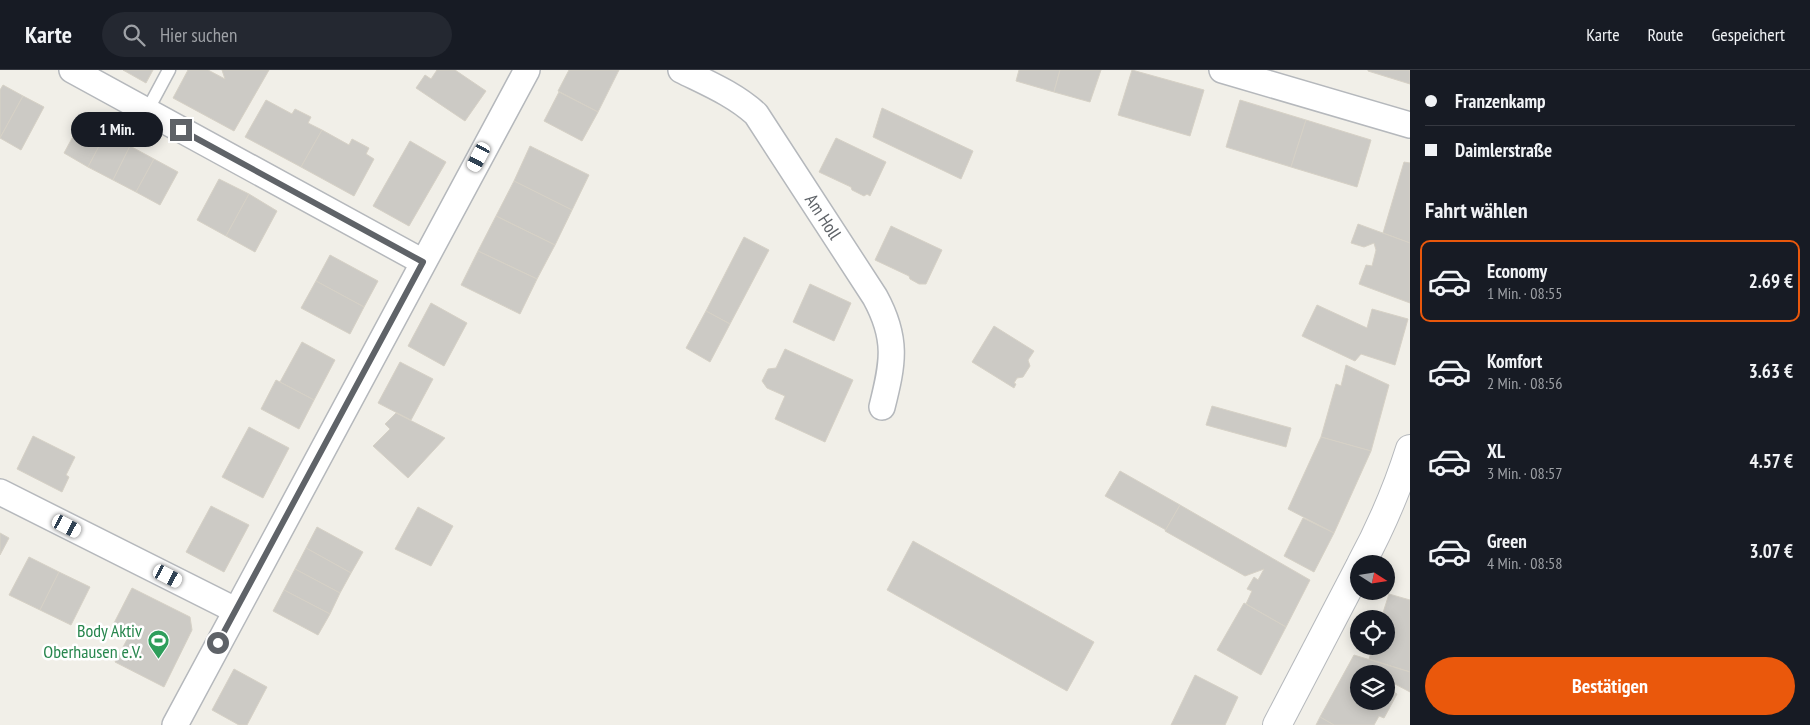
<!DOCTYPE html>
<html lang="de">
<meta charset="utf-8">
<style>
body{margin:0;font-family:"PT Sans Narrow",sans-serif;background:#242831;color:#f1f3f6;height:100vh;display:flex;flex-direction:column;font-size:19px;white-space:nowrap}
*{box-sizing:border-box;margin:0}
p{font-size:16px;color:#9ea1a6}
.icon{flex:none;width:28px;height:28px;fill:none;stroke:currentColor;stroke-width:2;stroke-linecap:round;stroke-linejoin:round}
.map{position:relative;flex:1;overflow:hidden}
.side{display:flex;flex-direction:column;background:#171b24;width:400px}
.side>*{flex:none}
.guide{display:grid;align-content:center;height:110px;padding:0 15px;background:#171b24}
.needle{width:32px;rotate:102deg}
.tools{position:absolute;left:1350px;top:485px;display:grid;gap:10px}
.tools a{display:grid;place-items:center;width:45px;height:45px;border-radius:50%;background:#171b24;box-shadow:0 2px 12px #0003;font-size:25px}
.end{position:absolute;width:22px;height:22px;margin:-11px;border:6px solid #5f6368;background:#fff;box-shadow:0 0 0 2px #fff}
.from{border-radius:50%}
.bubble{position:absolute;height:35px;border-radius:18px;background:#171b24;box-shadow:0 2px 12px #0003;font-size:16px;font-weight:800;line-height:35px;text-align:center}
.car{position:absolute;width:15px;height:30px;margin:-15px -8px;border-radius:6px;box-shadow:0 0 4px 1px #0007;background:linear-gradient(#fff 24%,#345 0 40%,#fff 0 76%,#345 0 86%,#fff 0)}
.guide b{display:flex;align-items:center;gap:18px;height:48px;font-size:19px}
.guide b+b{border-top:1px solid #363941}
.guide i{width:12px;height:12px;background:#f1f3f6}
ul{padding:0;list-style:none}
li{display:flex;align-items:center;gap:15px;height:82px;margin:0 10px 8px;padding:0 5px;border:2px solid transparent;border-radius:10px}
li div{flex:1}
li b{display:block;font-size:19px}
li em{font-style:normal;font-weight:800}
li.on{border-color:#ea580c}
li>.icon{width:45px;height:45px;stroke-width:1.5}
h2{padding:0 15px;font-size:22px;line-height:60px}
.primary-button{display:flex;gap:10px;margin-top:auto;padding:10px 15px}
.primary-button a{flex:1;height:58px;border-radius:30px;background:#ea580c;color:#fff;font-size:20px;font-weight:800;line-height:58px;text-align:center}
header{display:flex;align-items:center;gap:30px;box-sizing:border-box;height:70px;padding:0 25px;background:#171b24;border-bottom:1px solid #363941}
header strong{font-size:24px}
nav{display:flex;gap:28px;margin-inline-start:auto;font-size:18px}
.search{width:350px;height:45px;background:#242831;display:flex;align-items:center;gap:12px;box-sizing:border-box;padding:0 18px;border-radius:28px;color:#9ea1a6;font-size:19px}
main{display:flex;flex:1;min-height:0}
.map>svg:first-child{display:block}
</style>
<header>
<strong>Karte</strong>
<div class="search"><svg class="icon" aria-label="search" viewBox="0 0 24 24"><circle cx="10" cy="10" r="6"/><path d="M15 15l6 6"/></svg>Hier suchen</div>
<nav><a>Karte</a><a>Route</a><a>Gespeichert</a></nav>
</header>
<main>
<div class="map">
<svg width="1410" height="655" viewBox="0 0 1410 655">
<rect width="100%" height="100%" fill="#f1efe8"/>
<g fill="#cccac5" stroke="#d6d1c6" fill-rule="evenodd">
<path d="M123,0H153L146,13Z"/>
<path d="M188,0H208L225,9L222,0H269L234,61L173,28Z"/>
<path d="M437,0H455L486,21L465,51L416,18L425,5L431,9Z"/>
<path d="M569,0H619L598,42L558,21Z"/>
<path d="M1019,0H1060L1054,22L1016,11Z"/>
<path d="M1060,0H1101L1090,32L1054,22Z"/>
<path d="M1132,0L1204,20L1190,66L1118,45Z"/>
<path d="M1368,0H1410V14L1368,1Z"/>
<path d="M3,15L23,26L0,68V20Z"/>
<path d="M559,22L598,42L582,71L544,51Z"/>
<path d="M23,26L44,37L21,80L0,68Z"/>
<path d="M266,30L292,44L295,39L311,47L308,53L322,60L301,97L245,67Z"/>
<path d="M1240,30L1306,50L1291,97L1226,77Z"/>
<path d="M882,38L973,81L961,109L873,67Z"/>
<path d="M82,50L106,63L88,97L64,83Z"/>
<path d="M1306,50L1371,70L1357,117L1291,97Z"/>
<path d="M322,60L349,75L352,69L369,78L366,84L374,89L354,126L301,97Z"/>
<path d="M106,63L130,76L113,110L88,97Z"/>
<path d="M836,68L886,92L870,126L867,124L864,126L852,120L851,117L819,102Z"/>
<path d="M410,71L446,92L409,156L373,136Z"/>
<path d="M130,76L154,89L136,122L113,110Z"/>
<path d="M530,76L589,105L572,140L514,111Z"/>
<path d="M154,89L178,102L160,135L136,122Z"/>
<path d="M1404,92L1410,93V173L1383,163Z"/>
<path d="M219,109L249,124L226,166L197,150Z"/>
<path d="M514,111L572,140L555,175L496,146Z"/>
<path d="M249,124L277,141L255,182L226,166Z"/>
<path d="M496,146L555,175L537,209L478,181Z"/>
<path d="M1358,154L1410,173V233L1359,214L1366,195L1372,196L1376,180L1374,173L1364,177L1351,173Z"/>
<path d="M891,156L942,180L926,214H919L910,209L909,206L875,190Z"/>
<path d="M744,167L769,180L730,254L706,241Z"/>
<path d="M478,181L537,209L520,244L461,215Z"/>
<path d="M330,185L378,211L364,237L316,211Z"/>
<path d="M316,211L364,237L350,264L301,238Z"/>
<path d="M810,214L851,233L834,271L793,252Z"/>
<path d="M431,233L467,253L444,296L408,276Z"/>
<path d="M1317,235L1367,258L1372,239L1408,249L1395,295L1361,284L1355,291L1302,266Z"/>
<path d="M706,241L730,254L710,292L686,278Z"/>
<path d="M994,256L1034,281L1028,290L1030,296L1023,307L1017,308L1014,313L1016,314L1014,318L972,292Z"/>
<path d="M302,272L335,290L314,330L280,312Z"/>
<path d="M785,279L853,310L825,372L775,349L785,326L767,318L762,311L768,299L776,298Z"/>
<path d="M400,292L433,309L411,350L378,333Z"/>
<path d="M1346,295L1389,315L1371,381L1321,367L1336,314L1341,316Z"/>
<path d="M276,310L314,330L299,359L261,339Z"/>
<path d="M1212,336L1291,358L1286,377L1206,355Z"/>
<path d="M396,343L445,368L408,408L373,376L390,359L385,354Z"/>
<path d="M249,357L289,378L263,428L222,407Z"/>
<path d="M33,366L75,387L66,405L69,407L62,422L17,399Z"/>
<path d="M1321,367L1371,381L1334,463L1288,439Z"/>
<path d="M1120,401L1180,435L1166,460L1105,426Z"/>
<path d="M1180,435L1310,510L1286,557L1246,534L1252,521L1247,519L1254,507L1258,510L1264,499L1245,506L1165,461Z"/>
<path d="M211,436L249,455L224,502L186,482Z"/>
<path d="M418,437L453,456L431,496L395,479Z"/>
<path d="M1303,448L1334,463L1314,502L1284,486Z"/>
<path d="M317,457L363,482L351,503L306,478Z"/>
<path d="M0,463L9,468L0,485Z"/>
<path d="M913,471L1094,572L1067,621L887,520Z"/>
<path d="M306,478L351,503L340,523L295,499Z"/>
<path d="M29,487L59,502L40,540L9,525Z"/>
<path d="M295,499L340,523L330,544L284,520Z"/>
<path d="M59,502L90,517L71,555L40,540Z"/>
<path d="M132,518L190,547L192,560L164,617L115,592L130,564L113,555Z"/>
<path d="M284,520L330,544L318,565L273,541Z"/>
<path d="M1389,524L1410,530V602L1369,589L1373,576H1386V549H1381Z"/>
<path d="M1244,533L1286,557L1261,605L1217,580Z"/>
<path d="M1354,585L1410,602V622L1395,614L1392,621L1397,624L1384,648L1379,646L1374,655H1334L1320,647ZM1359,604H1386V631H1359Z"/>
<path d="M234,599L267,617L247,655H239L212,640Z"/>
<path d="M1195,605L1238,627L1225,655H1171Z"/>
<path d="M1320,647L1334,655H1316Z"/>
</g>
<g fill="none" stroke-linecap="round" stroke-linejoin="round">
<defs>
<path id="service" d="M147,41L169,0"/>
<g id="minor">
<path d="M72,0L423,192"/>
<path id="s1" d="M681,0C707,13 734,24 756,44L875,227C898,269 893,293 882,337"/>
<path d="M1222,0L1410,55"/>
<path d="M0,422L235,540"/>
<path d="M175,655L527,0"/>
</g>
<g id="tertiary">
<path d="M1361,494C1381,457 1397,420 1410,379"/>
<path d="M1277,655L1359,498"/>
</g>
</defs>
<use href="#service" stroke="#b5b8bc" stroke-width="15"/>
<use href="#minor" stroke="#b5b8bc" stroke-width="28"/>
<use href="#tertiary" stroke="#b5b8bc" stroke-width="30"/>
<use href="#service" stroke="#fff" stroke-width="12"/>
<use href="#minor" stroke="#fff" stroke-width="25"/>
<use href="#tertiary" stroke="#fff" stroke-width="28"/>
</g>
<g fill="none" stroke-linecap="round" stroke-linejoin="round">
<path stroke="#5f6368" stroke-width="6" d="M181,60L423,192L218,573"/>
</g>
<defs>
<symbol id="stadium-pin" viewBox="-11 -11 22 30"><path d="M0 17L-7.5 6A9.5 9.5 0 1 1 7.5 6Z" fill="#2e9e5b" stroke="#fff"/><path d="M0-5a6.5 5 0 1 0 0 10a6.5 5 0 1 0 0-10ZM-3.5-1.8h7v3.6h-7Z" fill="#fff"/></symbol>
</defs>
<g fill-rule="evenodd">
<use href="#stadium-pin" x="146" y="558" width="25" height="34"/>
</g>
<g text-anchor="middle" stroke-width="5" stroke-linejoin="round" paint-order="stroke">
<g font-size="18" fill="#5f6368" stroke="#fff">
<text dy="6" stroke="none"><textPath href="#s1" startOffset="210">Am Holl</textPath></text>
</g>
<g font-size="18" fill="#27864d" stroke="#fff" text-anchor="end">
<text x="142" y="567">Body Aktiv<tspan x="142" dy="21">Oberhausen e.V.</tspan></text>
</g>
</g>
</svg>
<div class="tools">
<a><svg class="needle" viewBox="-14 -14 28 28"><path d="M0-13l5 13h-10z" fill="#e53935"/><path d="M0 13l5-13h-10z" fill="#9ea1a6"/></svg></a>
<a><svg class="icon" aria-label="locate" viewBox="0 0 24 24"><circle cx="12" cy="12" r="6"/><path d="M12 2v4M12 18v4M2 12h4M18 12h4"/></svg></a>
<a><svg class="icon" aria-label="layers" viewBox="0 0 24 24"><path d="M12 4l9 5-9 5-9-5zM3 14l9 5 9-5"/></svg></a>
</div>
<i class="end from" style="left:218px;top:573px"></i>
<i class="end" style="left:181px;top:60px"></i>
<div class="bubble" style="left:71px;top:42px;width:92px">1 Min.</div>
<i class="car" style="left:479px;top:87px;rotate:208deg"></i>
<i class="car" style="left:67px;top:456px;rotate:117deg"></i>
<i class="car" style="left:168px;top:506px;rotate:117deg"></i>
</div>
<section class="side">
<div class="guide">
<b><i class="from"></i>Franzenkamp</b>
<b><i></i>Daimlerstraße</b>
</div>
<h2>Fahrt wählen</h2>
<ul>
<li class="on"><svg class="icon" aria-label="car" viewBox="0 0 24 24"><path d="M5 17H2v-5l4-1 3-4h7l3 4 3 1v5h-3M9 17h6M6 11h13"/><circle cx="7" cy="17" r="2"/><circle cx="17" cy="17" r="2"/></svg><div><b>Economy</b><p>1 Min. · 08:55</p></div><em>2.69 €</em></li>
<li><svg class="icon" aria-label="car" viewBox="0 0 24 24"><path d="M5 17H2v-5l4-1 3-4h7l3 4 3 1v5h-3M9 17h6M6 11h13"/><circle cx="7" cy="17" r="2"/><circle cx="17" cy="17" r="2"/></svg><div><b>Komfort</b><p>2 Min. · 08:56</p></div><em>3.63 €</em></li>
<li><svg class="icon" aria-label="car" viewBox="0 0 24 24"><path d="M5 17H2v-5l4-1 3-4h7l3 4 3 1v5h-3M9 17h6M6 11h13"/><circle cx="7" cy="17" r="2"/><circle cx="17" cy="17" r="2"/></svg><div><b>XL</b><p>3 Min. · 08:57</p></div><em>4.57 €</em></li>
<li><svg class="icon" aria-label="car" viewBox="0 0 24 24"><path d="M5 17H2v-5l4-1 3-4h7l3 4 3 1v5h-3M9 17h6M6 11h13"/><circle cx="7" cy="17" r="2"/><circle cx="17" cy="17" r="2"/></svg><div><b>Green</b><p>4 Min. · 08:58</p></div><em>3.07 €</em></li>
</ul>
<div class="primary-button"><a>Bestätigen</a></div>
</section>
</main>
